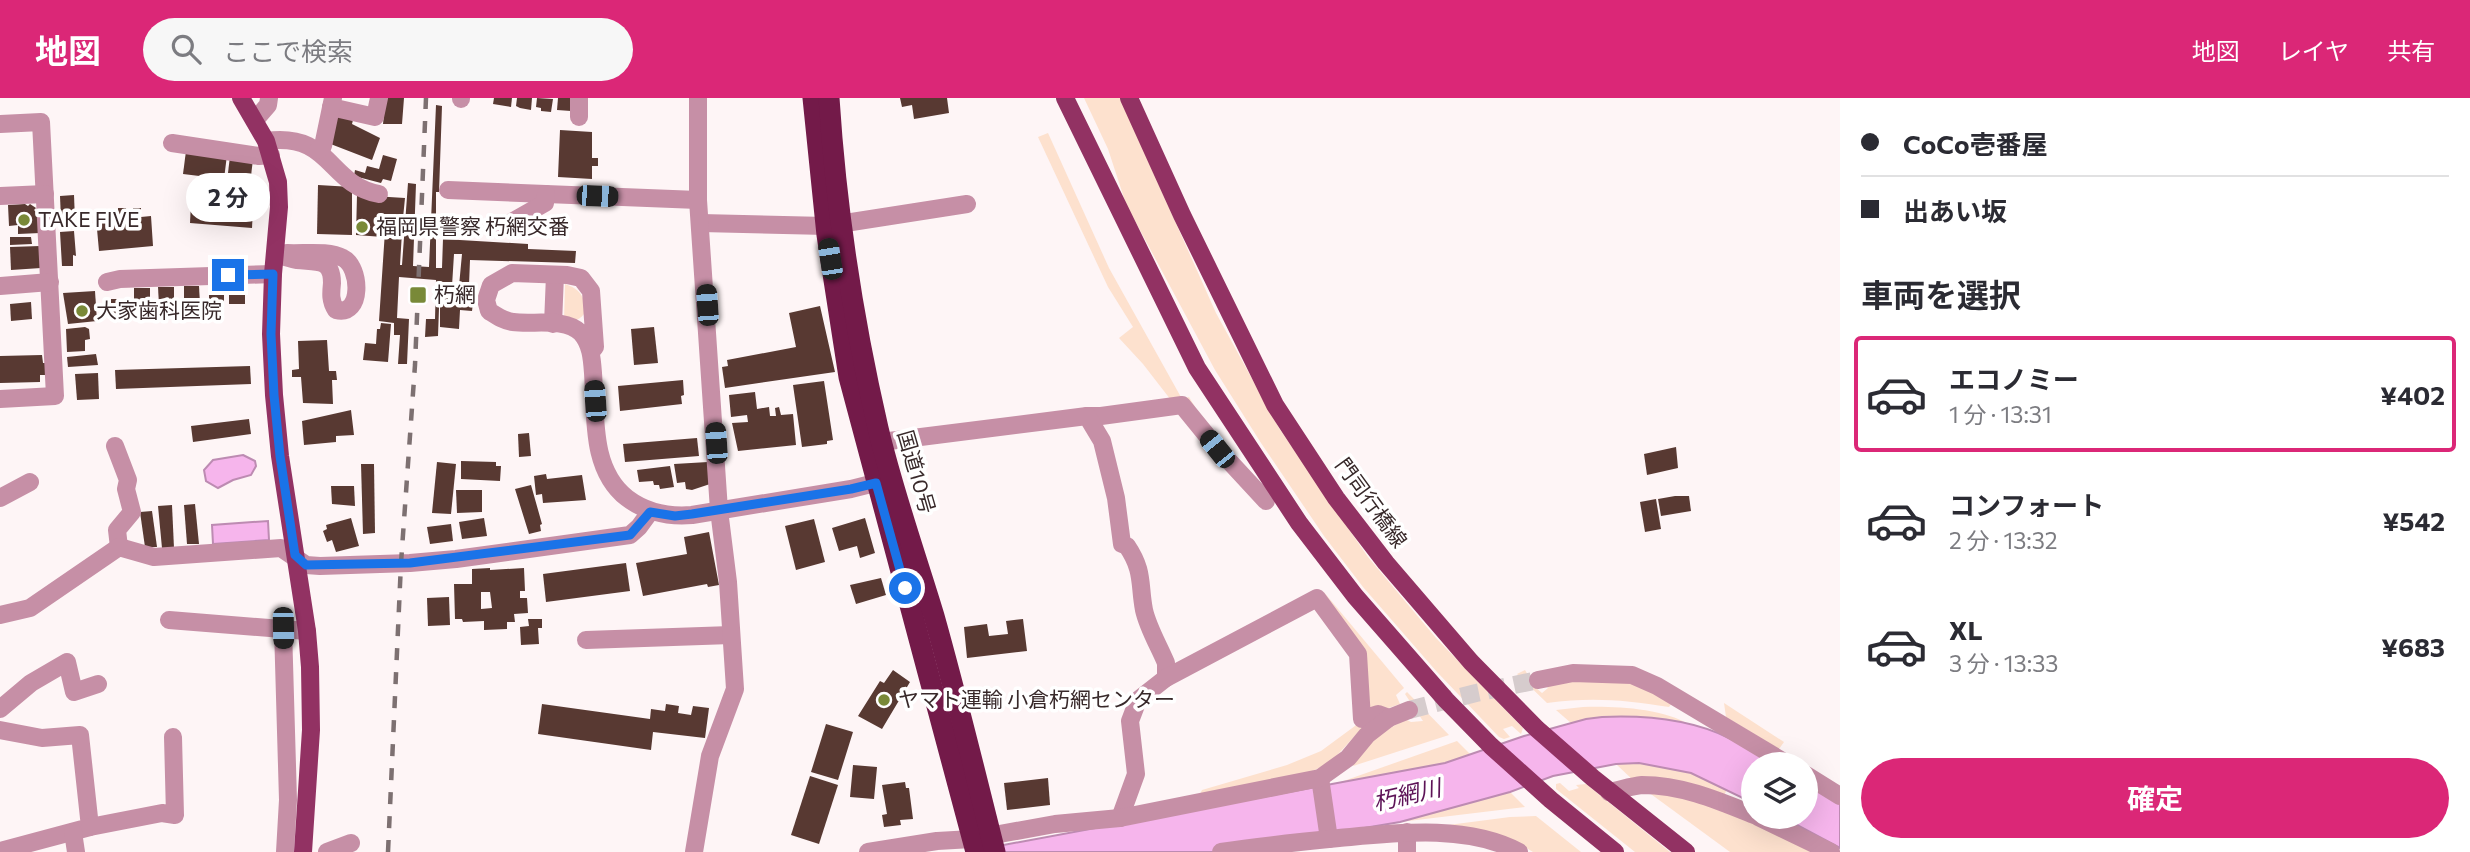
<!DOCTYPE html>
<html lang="ja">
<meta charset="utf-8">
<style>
body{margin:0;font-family:Commissioner,"Noto Sans JP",sans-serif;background:#f7f7f7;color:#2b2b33;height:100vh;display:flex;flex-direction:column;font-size:26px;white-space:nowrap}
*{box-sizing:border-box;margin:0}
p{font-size:23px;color:#7c7c81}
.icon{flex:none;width:38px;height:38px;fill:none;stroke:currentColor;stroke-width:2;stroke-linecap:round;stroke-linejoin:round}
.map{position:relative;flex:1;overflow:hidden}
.sheet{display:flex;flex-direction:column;background:#fff;width:630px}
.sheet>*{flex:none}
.guide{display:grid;align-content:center;height:154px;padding:0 21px;background:#fff}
.controls{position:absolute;left:1741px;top:654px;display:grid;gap:14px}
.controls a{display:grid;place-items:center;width:77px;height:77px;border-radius:50%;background:#fff;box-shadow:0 7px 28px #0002;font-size:35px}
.end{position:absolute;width:32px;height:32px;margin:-16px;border:9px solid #1a73e8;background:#fff;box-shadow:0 0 0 4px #fff}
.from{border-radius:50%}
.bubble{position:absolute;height:49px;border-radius:24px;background:#fff;box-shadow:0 7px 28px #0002;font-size:23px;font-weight:700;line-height:49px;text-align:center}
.car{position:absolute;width:21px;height:42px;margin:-21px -10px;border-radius:9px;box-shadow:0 0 5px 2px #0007;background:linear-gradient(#222 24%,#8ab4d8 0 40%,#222 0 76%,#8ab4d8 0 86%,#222 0)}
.guide b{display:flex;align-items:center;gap:24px;height:66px;font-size:26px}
.guide b+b{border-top:2px solid #e1e1e2}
.guide i{width:18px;height:18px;background:#2b2b33}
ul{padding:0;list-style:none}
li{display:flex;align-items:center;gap:21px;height:116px;margin:0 14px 10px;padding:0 7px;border:4px solid transparent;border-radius:7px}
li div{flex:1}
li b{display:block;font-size:26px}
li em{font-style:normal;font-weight:700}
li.active{border-color:#db2777}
li>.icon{width:63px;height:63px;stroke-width:1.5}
h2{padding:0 21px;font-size:32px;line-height:84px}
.cta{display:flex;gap:14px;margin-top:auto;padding:14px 21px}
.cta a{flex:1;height:80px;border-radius:42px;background:#db2777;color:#fff;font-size:28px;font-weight:700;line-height:80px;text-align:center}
header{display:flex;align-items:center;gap:42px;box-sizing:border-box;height:98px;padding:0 35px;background:#db2777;color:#fff}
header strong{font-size:33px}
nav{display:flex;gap:38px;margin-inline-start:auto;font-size:24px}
.search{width:490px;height:63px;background:#f7f7f7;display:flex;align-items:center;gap:18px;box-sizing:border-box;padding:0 24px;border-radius:38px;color:#7c7c81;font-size:26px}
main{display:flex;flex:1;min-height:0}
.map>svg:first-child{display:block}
</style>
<header>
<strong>地図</strong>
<div class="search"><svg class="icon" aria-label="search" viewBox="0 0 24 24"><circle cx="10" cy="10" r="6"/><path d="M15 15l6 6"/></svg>ここで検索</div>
<nav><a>地図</a><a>レイヤ</a><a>共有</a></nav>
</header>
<main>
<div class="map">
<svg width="1840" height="754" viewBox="0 0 1840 754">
<rect width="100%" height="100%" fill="#fef5f6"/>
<g fill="#fde1ce">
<path d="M1084,0H1120L1216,215L1279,330L1368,459L1436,540L1519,626L1523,630L1521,636L1512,628L1503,631L1510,639L1504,641L1499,639L1437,574L1363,489L1324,438L1261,345L1215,272L1126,106L1108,51Z"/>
<path d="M1048,35L1109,170L1182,301L1189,299L1217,345L1174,306L1143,266L1119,240L1133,229L1108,189L1038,39Z"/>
<path d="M565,186C580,191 584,198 586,213C580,223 575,223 564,223Z"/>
<path d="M1323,493L1404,590L1396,597L1400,606L1363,619L1361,555Z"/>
<path d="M1525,572L1535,589L1542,595L1548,590L1544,585C1575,582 1608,578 1638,587C1650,590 1661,599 1672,605L1669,609C1624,602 1592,599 1547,605L1517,576Z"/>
<path d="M1407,594L1449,637L1353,668C1361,647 1385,630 1407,622L1411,624L1423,623L1405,596Z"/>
<path d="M1724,605L1784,644L1779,651L1726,619Z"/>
<path d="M1583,609C1614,608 1663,610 1690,627C1651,617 1610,615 1571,625L1556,612Z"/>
<path d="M1379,618L1361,631L1332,663L1313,673L1198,700L1202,692L1287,667L1321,653L1359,625Z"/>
<path d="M1457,643L1470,656L1439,667L1335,686Z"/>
<path d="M1639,665L1691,675L1727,691L1723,700L1634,683L1616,666Z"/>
<path d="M1560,685L1569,693L1579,690L1576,687L1586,686L1670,754H1635L1556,691V686Z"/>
<path d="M1644,691L1681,695L1821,754H1730Z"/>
<path d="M1510,694L1525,709L1400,724Z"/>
<path d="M1536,718L1581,754H1533L1518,745L1425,730L1510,719Z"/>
</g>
<g fill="#f6b5ec" stroke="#bd8bb2" stroke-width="2">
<path d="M243,357L255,363L256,368L251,377L233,382L218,390L206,383L204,372L213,362Z"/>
<path d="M268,423L269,442L213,446L212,427Z"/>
<path d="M1602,619C1645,617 1690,621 1729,640C1745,648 1761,658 1776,667H1754L1753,705L1691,675L1639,665L1616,666L1553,678L1510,694L1400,724L1220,754H966L1445,665L1524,638L1586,621Z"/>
<path d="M1806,684L1840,705V750L1782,719H1806Z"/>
</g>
<g fill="#583932" fill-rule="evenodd">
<path d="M387,0H404L402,26H383L385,6H387Z"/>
<path d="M494,0H512L511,9L493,6Z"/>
<path d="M517,0H532L531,12L520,10L516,8Z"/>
<path d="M537,0L553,1L551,14L541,13V10L536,9Z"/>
<path d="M558,0H571V13L557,12Z"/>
<path d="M900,0H947L949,15L914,21L912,7L902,9Z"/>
<path d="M436,7L442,8L439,94H436V170H442L443,141L528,146V151L576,153L575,165L470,162L469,187H474L473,194H461V204L473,205L472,213L460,212L459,231L440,229V182L438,238L425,239L426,221H435L436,182L399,179L397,220L409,221L407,266H398L400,237H394V225L379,223L385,133L402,134L400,167H402L408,85L416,86L413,168L429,169ZM454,156H462L459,188H452Z"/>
<path d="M338,16L353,22L352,26L380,40L372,62L328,45Z"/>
<path d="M560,32L592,34V60H598V68H592V81L558,79Z"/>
<path d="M186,53L227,57L224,81L183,76Z"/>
<path d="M383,57L397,61L391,83L383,81L381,85L354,78L355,72L365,75L367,68L379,71Z"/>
<path d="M230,58L253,61L251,78L228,75Z"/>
<path d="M318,87L352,89V137L317,136Z"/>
<path d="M74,97L75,122H61L60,98Z"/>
<path d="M357,97L405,100L402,130L383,129V139L356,137Z"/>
<path d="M191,105L253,109L252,130L190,125Z"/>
<path d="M25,106L28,108L30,106L36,110L34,112L39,117L40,135L18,136V127L9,128L8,107Z"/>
<path d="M118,110H126L127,117H133V110H141V119L151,118L153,148L99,153L96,120L118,118Z"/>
<path d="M74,133L76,158L73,157V168H62L60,134Z"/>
<path d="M10,139H31L32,146L10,147Z"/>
<path d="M40,148L41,170L11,172L10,149Z"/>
<path d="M229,187L245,188V206H229Z"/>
<path d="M184,188H199L200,206H184Z"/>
<rect x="209" y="188" width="15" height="18"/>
<path d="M158,189H174V207H159Z"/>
<rect x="134" y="190" width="16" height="18"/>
<path d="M95,193L97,223L68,226L63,195Z"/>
<rect x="111" y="201" width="15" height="19"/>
<path d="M31,204L32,221L11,223L10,206Z"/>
<path d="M820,208L835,274L725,290L722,269L728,268L727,262L796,249L789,215Z"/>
<path d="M381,225L391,226L388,264L363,262L365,245L376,246L377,231H380Z"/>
<path d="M85,229L89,231L90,241L85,242V253L67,254L66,231Z"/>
<path d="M654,229L658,265L634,267L631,231Z"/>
<path d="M327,242L329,273H336L337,282H332L333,306L303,305L301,279H292V272L299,271L298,243Z"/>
<path d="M96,256L98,267L68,269L67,259Z"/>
<path d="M42,257L43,265H46V277H40V284L0,285V258Z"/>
<path d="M250,268L251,286L116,291L115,272Z"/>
<path d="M98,275L99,301L77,302L75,276Z"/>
<path d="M683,282L684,297L681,298L682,306L620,313L618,288Z"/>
<path d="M824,283L833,342L827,343V346L802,349L793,287Z"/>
<path d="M755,294L757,311L769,309L770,318H776L775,310L779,309L781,317L793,316L796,347L738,353L732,325L748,324L747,317L731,319L729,297Z"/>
<path d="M351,312L354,337L336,338V344L304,347L302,323Z"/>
<path d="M249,321L251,336L193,344L191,328Z"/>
<path d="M529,335L531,358L519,359L518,336Z"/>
<path d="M697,340L699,358L625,364L623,346Z"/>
<path d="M1676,349L1678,370L1647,377L1644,356Z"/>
<path d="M461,363L496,364V368H501L500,383L461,381Z"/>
<path d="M437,364L456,366L451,416L432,415Z"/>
<path d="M708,364L710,386L692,392L686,391L685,384L677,385L674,366Z"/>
<path d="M361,366H374L375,435L363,436Z"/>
<path d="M670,368L674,389L660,391L659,387H654L653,383L639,384L637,372Z"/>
<path d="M546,376L547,381L582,377L586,402L543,405L542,396L536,397L534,378Z"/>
<path d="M531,387L542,426L540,427L541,433L529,436L515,391Z"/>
<path d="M331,388H354L355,408L332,406Z"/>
<path d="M456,392H482V414L457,415Z"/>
<path d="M1675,398H1689L1691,413L1661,418L1658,401Z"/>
<path d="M1656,401L1661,431L1645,434L1640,404Z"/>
<path d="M195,406L199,446H187L184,407Z"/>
<path d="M172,407L174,450H162L158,408Z"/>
<path d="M152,413L157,449H145L140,414Z"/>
<path d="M351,420L359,448L336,454L332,442L327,444L323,433L327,431L326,427Z"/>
<path d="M484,420L487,438L462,441L459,424Z"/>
<path d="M865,420L875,455L860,460L857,448L839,453L832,430Z"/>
<path d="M814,421L825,464L796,472L785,428Z"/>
<path d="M451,426L453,443L430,446L427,429Z"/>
<path d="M709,434L719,487L708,489L707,486L643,498L636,465L687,456L684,439Z"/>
<path d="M626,465L630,493L546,504L543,476Z"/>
<path d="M490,470V472L524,470L525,493H520V500H527L528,515L514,516L515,524H507V531L484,532V523L463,524L462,521H455L454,486H472V471ZM481,494H490L492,510L481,511Z"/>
<path d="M881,480L886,497L856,506L850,487Z"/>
<path d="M449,499L450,527L428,528L427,500Z"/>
<path d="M528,521H542V530H538L539,546L521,547L520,529L529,528Z"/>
<path d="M1023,521L1027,553L967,560L964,529L987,526L989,538L1008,536L1006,523Z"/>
<path d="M893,572L910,584L882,631L858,618L880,583L884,585Z"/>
<path d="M542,606L650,621L651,611L665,613L666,606L679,608L678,615L691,617L693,608L709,610L705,640L653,634L651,652L538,636Z"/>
<path d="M826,626L853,634L838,682L811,674Z"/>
<path d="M853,667L877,669L874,701L850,699Z"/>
<path d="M810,678L838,687L819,746L791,737Z"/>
<path d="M1048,680L1050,707L1007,712L1004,685Z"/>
<path d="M905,684L906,690H909L913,721L900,722L901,727L884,729L882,717L887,716L882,687Z"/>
</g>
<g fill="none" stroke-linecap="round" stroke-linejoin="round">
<path stroke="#d6cccd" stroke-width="18" stroke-dasharray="18 9" stroke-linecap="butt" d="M1409,612L1476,595L1538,582"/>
<g stroke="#c68fa6" stroke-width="18">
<path d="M461,1V0"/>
<path d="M331,9L375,19L379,0"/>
<path d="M579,19V0"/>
<path d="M255,22L268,7L269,0"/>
<path d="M0,26L41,24L55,298L0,301"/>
<path d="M266,43C332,34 327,86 379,96"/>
<path d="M172,45L259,58L271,57"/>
<path d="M318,52L323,48L333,0"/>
<path d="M448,92L698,102"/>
<path d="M0,98L45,96"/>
<path d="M701,125L826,128L967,106"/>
<path d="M501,130L545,105L546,96"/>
<path d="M276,157C284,158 290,161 297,162C317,164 332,160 332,185C331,195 330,203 336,212C363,219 361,169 343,160C328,152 304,156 287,155L285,158"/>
<path d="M107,184L120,181L273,176"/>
<path d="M0,188L50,184"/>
<path d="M553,226L555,177"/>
<path d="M591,254L595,249L591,193L581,180L567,177L512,175L491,187L486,202L489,213C497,218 504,223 513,224C533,227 565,219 581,235C591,246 592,261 593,275C596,317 590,371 627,400C647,415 668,419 692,417L851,391L891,381"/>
<path d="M1087,318H1101L1182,307L1217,350L1266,403"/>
<path d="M881,344L1087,318L1102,343L1116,400L1122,446L1127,448C1144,473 1139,486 1144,512C1148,530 1159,548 1166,565V580L1138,602L1130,623L1136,676L1120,720"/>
<path d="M115,348L128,382L126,391L132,414L117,432L119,449"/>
<path d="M0,400L30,384"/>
<path d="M0,517L30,510L119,449L154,459L281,450L306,467L320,468L410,465L456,461L630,437L639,429L650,414"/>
<path d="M169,522L307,533"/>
<path d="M283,530L288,702L285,754"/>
<path d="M586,542L731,537"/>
<path d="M1166,580L1317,500L1358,556L1362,621L1378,616L1389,620"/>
<path d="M1538,582L1573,575L1632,577L1657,588L1789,667"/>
<path d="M0,611L31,585L67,564L74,594L98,586"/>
<path d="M0,632L42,640L80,637L90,729L0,753"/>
<path d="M1806,677L1840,698"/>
<path d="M1320,680L1329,741"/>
<path d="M1609,694C1620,692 1631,688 1642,687C1682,687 1717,702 1754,717"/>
<path d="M1758,719L1831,754"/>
<path d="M90,729L162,715L175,717L173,639"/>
<path d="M73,734L76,754"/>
<path d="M1407,734V754"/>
<path d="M327,754L351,745"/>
<path d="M694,754L710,658L735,591L728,484L719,412L698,102V0"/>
<path d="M868,754L937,743L972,741L1055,726L1120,720L1320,680L1348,660L1367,637L1389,620L1409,612"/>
<path d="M1221,754C1260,748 1299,744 1339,740C1395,735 1467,726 1519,754"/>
</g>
<g stroke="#923263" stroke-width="18">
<path d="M241,0L266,43L278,84L279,109L273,176L271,236L274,297L280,358L307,533L310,569L311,632L303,754"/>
<path d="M1065,0L1197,270L1299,425L1355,498L1446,602L1491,648L1551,702L1615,754"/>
<path d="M1129,0L1182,117L1275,307L1336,400L1386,465L1471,564L1537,631L1593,680L1686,754"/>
</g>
<g stroke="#731a49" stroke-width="21">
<path d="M813,0L827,137L849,279L976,754"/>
<path d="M829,0C836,110 853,222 878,330C893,394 915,455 934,518C956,596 975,675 995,754"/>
</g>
<path stroke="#7d7071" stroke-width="4.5" stroke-dasharray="12 12" stroke-linecap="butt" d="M388,754L401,465L415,267L426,0"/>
</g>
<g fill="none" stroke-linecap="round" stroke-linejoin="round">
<path stroke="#1a73e8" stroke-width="9" d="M228,177L273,176L271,236L274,297L280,358L295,457L306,467L410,465L630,437L650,414L675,418L692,416L851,391L876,385L905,490"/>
</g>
<g fill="#798938" stroke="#fff" stroke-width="2.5">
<circle cx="24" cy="122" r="7"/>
<circle cx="362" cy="129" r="7"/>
<rect x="409" y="188" width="18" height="18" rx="3.5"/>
<circle cx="82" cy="213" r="7"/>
<circle cx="884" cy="602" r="7"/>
</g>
<g text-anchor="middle" stroke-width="7" stroke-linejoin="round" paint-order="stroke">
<g font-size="21" fill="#38292a" stroke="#fff" text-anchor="start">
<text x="38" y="129">TAKE FIVE</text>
<text x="376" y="136">福岡県警察 朽網交番</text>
<text x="434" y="204">朽網</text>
<text x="96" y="220">大家歯科医院</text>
<text x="898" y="609">ヤマト運輸 小倉朽網センター</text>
</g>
<g font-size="21" fill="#38292a" stroke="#fff">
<text transform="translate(916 374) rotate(74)" y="7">国道10号</text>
<text transform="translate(1371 405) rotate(54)" y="7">門司行橋線</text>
</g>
<g font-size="23" font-style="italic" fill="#5d1357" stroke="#fff">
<text transform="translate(1407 697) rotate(-13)" y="8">朽網川</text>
</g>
</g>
</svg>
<div class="controls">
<a><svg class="icon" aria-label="layers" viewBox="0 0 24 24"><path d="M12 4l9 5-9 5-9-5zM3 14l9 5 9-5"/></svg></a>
</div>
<i class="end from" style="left:905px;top:490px"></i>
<i class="end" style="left:228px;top:177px"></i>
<div class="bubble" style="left:186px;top:75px;width:84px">2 分</div>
<i class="car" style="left:597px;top:98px;rotate:92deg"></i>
<i class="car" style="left:830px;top:161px;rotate:351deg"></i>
<i class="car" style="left:707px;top:207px;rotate:356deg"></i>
<i class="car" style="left:595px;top:303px;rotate:356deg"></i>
<i class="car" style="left:716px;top:345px;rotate:356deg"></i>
<i class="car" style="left:1217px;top:351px;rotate:321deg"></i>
<i class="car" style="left:283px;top:530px;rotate:179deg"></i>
</div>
<section class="sheet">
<div class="guide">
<b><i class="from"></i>CoCo壱番屋</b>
<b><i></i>出あい坂</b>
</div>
<h2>車両を選択</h2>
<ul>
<li class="active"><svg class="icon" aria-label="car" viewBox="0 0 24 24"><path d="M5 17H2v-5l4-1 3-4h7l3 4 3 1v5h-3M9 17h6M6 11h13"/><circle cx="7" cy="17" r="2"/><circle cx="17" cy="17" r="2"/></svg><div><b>エコノミー</b><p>1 分 · 13:31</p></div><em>¥402</em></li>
<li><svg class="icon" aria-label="car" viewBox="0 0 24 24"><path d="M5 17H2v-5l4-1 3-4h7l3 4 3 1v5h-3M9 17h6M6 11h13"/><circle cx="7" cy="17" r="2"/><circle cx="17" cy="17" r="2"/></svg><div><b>コンフォート</b><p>2 分 · 13:32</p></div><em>¥542</em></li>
<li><svg class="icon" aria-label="car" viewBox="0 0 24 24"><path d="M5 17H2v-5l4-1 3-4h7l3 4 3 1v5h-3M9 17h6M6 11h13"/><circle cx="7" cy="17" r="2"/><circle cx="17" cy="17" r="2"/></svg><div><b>XL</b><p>3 分 · 13:33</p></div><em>¥683</em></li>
</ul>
<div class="cta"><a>確定</a></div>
</section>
</main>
